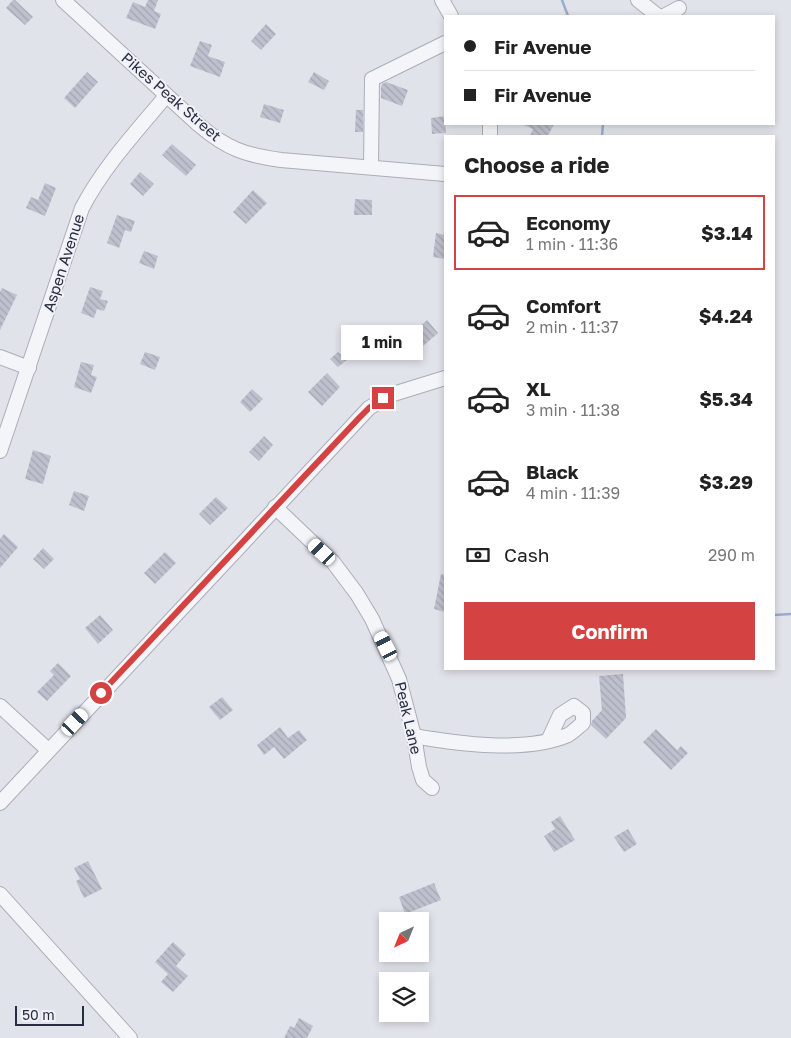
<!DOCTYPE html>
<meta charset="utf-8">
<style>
body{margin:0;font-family:"Golos Text",sans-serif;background:#f6f6f6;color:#222;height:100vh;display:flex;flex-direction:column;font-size:19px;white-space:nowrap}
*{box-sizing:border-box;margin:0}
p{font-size:16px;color:#767676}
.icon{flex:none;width:28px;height:28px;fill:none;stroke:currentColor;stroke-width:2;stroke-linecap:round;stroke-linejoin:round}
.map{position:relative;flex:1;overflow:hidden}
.side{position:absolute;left:444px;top:135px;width:331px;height:535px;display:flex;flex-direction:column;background:#fff;border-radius:0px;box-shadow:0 2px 8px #0003}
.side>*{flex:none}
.top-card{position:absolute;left:444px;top:15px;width:331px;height:110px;border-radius:0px;box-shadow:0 2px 8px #0003;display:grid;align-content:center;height:110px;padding:0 20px;background:#fff}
.needle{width:32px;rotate:223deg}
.tools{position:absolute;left:379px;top:912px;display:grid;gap:10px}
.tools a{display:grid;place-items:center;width:50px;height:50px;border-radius:0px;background:#fff;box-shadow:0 2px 8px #0003;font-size:25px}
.scale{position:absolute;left:15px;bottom:12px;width:69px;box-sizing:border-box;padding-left:5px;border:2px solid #282e42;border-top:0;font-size:14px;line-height:18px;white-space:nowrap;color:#282e42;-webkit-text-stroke:4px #f0f2f7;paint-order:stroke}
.end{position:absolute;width:22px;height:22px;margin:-11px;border:6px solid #d44241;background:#fff;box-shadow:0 0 0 2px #fff}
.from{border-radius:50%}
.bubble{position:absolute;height:35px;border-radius:0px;background:#fff;box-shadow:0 2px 8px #0003;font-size:16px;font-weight:700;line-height:35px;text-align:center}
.car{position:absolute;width:15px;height:30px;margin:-15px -8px;border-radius:6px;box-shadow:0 0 4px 1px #0007;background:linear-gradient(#fff 24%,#345 0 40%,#fff 0 76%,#345 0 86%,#fff 0)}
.top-card b{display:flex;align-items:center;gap:18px;height:48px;font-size:19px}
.top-card b+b{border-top:1px solid #e0e0e0}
.top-card i{width:12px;height:12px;background:#222}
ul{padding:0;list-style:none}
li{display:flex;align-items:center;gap:15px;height:75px;margin:0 10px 8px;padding:0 10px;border:2px solid transparent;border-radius:0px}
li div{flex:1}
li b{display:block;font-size:19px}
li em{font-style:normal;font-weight:700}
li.current{border-color:#d44241}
li>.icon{width:45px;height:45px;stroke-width:1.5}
h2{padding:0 20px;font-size:22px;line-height:60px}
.pay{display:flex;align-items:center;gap:12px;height:55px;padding:0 20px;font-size:19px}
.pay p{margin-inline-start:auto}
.primary-button{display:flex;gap:10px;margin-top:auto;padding:10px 20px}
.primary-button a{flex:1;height:58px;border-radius:0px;background:#d44241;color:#fff;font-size:20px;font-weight:700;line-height:58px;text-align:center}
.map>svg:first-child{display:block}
</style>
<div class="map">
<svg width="791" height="1038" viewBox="0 0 791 1038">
<defs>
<pattern id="building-back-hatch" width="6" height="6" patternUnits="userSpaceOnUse" patternTransform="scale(1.25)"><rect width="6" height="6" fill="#bec1cd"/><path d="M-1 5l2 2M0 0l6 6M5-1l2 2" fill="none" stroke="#a3a6b1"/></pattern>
</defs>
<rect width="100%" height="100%" fill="#e1e3ea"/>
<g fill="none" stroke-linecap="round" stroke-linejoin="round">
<g stroke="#9aabcb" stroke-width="2.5">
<path d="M562,0L568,16"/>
<path d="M602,136L603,124"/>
<path d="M774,615L791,614"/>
</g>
</g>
<g fill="url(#building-back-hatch)">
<path d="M13,0H15L33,17L25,25L6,8Z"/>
<path d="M148,0H158L154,11L161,14L155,29L126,18L133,2L145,7Z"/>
<path d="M266,24L276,34L261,50L251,41Z"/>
<path d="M200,41L212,45L208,56L225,62L220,77L190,66Z"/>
<path d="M87,72L98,82L75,108L64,98Z"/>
<path d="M314,72L329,81L324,90L308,82Z"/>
<path d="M386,82L408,90L402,106L381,98V87L382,84Z"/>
<path d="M264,104L284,110L280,123L260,117Z"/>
<path d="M356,110H363V132H355Z"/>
<path d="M445,116L446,133L432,134L431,118Z"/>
<path d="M521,124H554L548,136H530L533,129Z"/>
<path d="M172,144L196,165L186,176L162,155Z"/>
<path d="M140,172L154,184L143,196L130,184Z"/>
<path d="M45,183L56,188L45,216L26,208L31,197L38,200Z"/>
<path d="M253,190L267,203L246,224L233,212Z"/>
<path d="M355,199L372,200V215H354Z"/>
<path d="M117,215L135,221L131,232L125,230L119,248L107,243Z"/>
<path d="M436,233L445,235V259L433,257Z"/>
<path d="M144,251L158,256L154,269L139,263Z"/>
<path d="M90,287L103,291L100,299L108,301L104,311L97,309L94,318L81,313Z"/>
<path d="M2,288L17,295L0,330V292Z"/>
<path d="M427,320L438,333L422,347L411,334Z"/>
<path d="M394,340L399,358L387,360L382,343Z"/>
<path d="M145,352L160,357L155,370L140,364Z"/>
<path d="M338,352L347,360L338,367L330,359Z"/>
<path d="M81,362L94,365L91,375L97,377L91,393L74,387Z"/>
<path d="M327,373L340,387L322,406L308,392Z"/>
<path d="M252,389L263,399L250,412L240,402Z"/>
<path d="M264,436L273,445L259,461L249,452Z"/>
<path d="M33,450L51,456L43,484L25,479Z"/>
<path d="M74,491L89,496L84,511L69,505Z"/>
<path d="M216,497L228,508L210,525L199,514Z"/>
<path d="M4,534L18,547L0,568V539Z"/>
<path d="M43,548L54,559L44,569L33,559Z"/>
<path d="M165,552L176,563L155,584L144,573Z"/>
<path d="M441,574L445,575V612L434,609Z"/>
<path d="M100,615L113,630L98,644L85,628Z"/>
<path d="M58,663L71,676L47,701L37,692L54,675L50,671Z"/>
<path d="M623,674L626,718L606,739L591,725L592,721L602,710L599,676Z"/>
<path d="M222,697L233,710L220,720L209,707Z"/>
<path d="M280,727L288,738L299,730L307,740L284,759L274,747L264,755L257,745Z"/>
<path d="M656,729L677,750L681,746L688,753L671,770L643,742Z"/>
<path d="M560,816L575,840L554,852L544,836L555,829L551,822Z"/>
<path d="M628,829L637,844L624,852L614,837Z"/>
<path d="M88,861L102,889L84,898L76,881L80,879L74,868Z"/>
<path d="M434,883L441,900L405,914L399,897Z"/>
<path d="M173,942L186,954L176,966L188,976L173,992L161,982L168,974L155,962Z"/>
<path d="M299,1018L313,1026L307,1038H284L290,1026L294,1028Z"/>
</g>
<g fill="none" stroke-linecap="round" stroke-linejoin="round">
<defs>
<g id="minor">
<path d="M63,0L199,125C227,149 245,155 281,160L445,174"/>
<path d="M442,0L451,16"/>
<path d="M638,0L658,16"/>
<path d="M664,16L679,8"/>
<path d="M490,136V124"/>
<path d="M371,167L372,79L445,43"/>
<path d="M0,357L29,368"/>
<path d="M0,451L82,208C104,166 136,132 166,96"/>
<path d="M275,507L333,562L357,594L372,619L399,679L414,736L419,767L423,780L432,788"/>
<path d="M0,706L48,750"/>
<path d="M414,736C459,744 525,753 568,735C573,732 578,727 583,723V713L574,706L560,715L548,741"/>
<path d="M0,803L369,408L390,395L445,378"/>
<path d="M0,894L130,1038"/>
</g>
</defs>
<use href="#minor" stroke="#aaadb8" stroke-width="16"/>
<use href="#minor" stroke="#f4f5f8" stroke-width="14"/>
</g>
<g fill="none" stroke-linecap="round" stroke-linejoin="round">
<path stroke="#d44241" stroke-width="6" d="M101,693L359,418L369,408L383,398"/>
</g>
<g text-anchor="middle" stroke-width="4" stroke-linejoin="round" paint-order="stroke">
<g font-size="15" fill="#282e42" stroke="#f0f2f7">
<text transform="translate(171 97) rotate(41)" y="5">Pikes Peak Street</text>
<text transform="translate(64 263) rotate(-72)" y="5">Aspen Avenue</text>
<text transform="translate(408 718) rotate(77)" y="5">Peak Lane</text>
</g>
</g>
</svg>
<div class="tools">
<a><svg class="needle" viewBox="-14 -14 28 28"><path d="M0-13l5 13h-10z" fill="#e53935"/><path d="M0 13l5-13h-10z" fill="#767676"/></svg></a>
<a><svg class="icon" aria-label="layers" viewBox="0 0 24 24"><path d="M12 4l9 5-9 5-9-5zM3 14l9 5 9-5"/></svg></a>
</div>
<div class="scale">50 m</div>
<i class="end from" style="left:101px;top:693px"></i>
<i class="end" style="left:383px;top:398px"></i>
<div class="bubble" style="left:341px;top:325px;width:82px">1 min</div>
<i class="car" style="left:322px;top:552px;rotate:313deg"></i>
<i class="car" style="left:386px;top:646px;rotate:333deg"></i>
<i class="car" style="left:75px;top:722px;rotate:43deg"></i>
<div class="top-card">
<b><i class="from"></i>Fir Avenue</b>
<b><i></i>Fir Avenue</b>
</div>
<section class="side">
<h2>Choose a ride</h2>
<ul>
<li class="current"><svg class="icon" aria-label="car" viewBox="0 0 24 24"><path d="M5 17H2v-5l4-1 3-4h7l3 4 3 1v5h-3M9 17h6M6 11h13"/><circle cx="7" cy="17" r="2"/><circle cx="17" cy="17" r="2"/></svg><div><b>Economy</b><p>1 min · 11:36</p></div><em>$3.14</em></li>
<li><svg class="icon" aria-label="car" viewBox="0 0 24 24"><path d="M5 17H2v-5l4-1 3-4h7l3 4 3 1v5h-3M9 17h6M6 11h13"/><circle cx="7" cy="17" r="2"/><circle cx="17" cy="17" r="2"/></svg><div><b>Comfort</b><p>2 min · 11:37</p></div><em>$4.24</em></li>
<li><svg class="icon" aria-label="car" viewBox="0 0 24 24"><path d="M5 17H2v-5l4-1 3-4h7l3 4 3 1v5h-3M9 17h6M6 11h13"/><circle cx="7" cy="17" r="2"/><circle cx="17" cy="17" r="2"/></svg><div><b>XL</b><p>3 min · 11:38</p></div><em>$5.34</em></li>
<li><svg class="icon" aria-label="car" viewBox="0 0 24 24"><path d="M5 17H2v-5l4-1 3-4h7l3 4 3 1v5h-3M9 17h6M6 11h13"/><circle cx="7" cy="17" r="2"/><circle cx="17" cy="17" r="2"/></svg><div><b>Black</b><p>4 min · 11:39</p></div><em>$3.29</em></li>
</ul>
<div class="pay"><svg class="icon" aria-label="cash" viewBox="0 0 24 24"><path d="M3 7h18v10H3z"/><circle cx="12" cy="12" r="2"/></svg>Cash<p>290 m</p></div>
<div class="primary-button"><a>Confirm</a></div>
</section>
</div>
